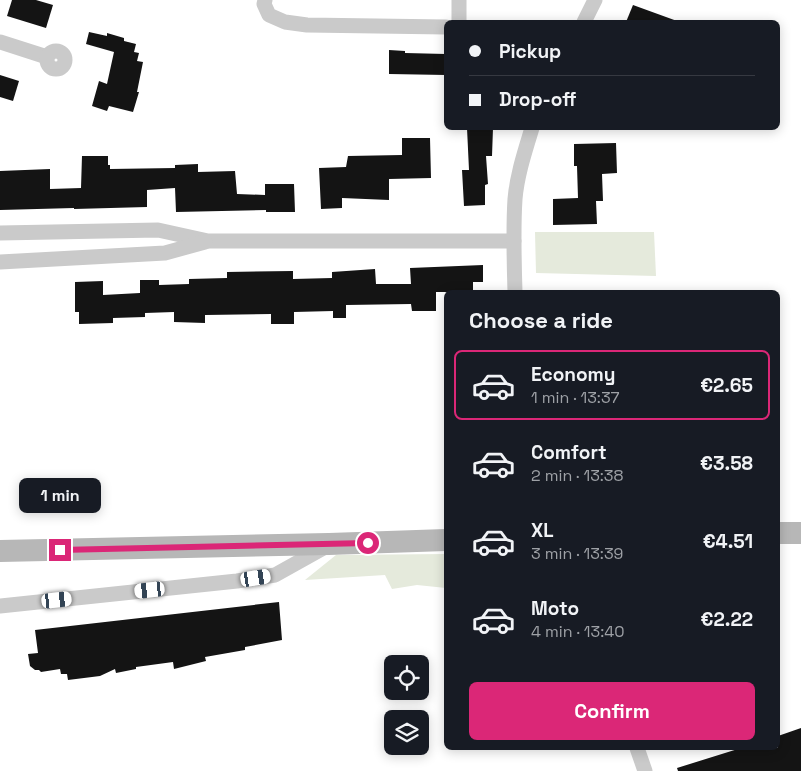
<!DOCTYPE html>
<meta charset="utf-8">
<style>
body{margin:0;font-family:"Space Grotesk",sans-serif;background:#20242c;color:#f1f3f6;height:100vh;display:flex;flex-direction:column;font-size:19px;white-space:nowrap}
*{box-sizing:border-box;margin:0}
p{font-size:16px;color:#9ea1a6}
.icon{flex:none;width:28px;height:28px;fill:none;stroke:currentColor;stroke-width:2;stroke-linecap:round;stroke-linejoin:round}
.map{position:relative;flex:1;overflow:hidden}
.side{position:absolute;left:444px;top:290px;width:336px;height:460px;display:flex;flex-direction:column;background:#171b24;border-radius:8px;box-shadow:0 2px 12px #0003}
.side>*{flex:none}
.hud{position:absolute;left:444px;top:20px;width:336px;height:110px;border-radius:8px;box-shadow:0 2px 12px #0003;display:grid;align-content:center;height:110px;padding:0 25px;background:#171b24}
.tools{position:absolute;left:384px;top:655px;display:grid;gap:10px}
.tools a{display:grid;place-items:center;width:45px;height:45px;border-radius:8px;background:#171b24;box-shadow:0 2px 12px #0003;font-size:25px}
.end{position:absolute;width:22px;height:22px;margin:-11px;border:6px solid #db2777;background:#fff;box-shadow:0 0 0 2px #fff}
.from{border-radius:50%}
.bubble{position:absolute;height:35px;border-radius:8px;background:#171b24;box-shadow:0 2px 12px #0003;font-size:16px;font-weight:600;line-height:35px;text-align:center}
.car{position:absolute;width:15px;height:30px;margin:-15px -8px;border-radius:6px;box-shadow:0 0 4px 1px #0007;background:linear-gradient(#fff 24%,#345 0 40%,#fff 0 76%,#345 0 86%,#fff 0)}
.hud b{display:flex;align-items:center;gap:18px;height:48px;font-size:19px}
.hud b+b{border-top:1px solid #363941}
.hud i{width:12px;height:12px;background:#f1f3f6}
ul{padding:0;list-style:none}
li{display:flex;align-items:center;gap:15px;height:70px;margin:0 10px 8px;padding:0 15px;border:2px solid transparent;border-radius:8px}
li div{flex:1}
li b{display:block;font-size:19px}
li em{font-style:normal;font-weight:600}
li.current{border-color:#db2777}
li>.icon{width:45px;height:45px;stroke-width:1.5}
h2{padding:0 25px;font-size:22px;line-height:60px}
.primary-button{display:flex;gap:10px;margin-top:auto;padding:10px 25px}
.primary-button a{flex:1;height:58px;border-radius:8px;background:#db2777;color:#fff;font-size:20px;font-weight:600;line-height:58px;text-align:center}
.map>svg:first-child{display:block}
</style>
<div class="map">
<svg width="801" height="771" viewBox="0 0 801 771">
<rect width="100%" height="100%" fill="#fff"/>
<g fill="#e5eadc">
<path d="M535,232H654L656,276L536,273Z"/>
<path d="M446,554V588L417,585L392,589L385,575L305,580L336,555Z"/>
</g>
<g fill="#141414">
<path d="M12,0H36L53,5L46,28L7,16Z"/>
<path d="M633,5L677,21V22H626Z"/>
<path d="M89,32L107,36V33L124,38V41L136,44L134,52L139,53L137,61L143,62L137,92H139L133,112L109,106L107,111L92,106L99,81L107,84L114,52L86,44Z"/>
<path d="M389,50L405,51V53L446,54V75L389,74Z"/>
<path d="M0,75L19,81L13,101L0,97Z"/>
<path d="M467,128H493L492,156H486L488,184L485,185V205L464,206L462,170H469Z"/>
<path d="M402,138H430L431,178L389,179V200L342,198V208L321,209L319,168L346,167L348,156L402,155Z"/>
<path d="M616,143L617,173L602,174L603,201H596L597,224L553,225V199L578,198L577,166H574V144Z"/>
<path d="M82,156H108V165H110V169L175,168V165L198,164V172L235,171L237,194L265,195V184H294L295,212H266V210L176,212L175,188L147,190V207L74,209V208L0,210V171L50,169V189L81,188Z"/>
<path d="M483,265V282H473V292H436V311H412L411,304L346,305V318H333V311L294,312V324H271V314L205,315V323L174,322V312L145,313V317L113,318V323L79,324V312H75V282L103,281V295L140,293V280H159V285L189,284V279L227,278V272L293,271V279L332,278V272L375,269L376,284H411L410,268Z"/>
<path d="M279,602L282,640L245,647V650L205,657L206,661L174,669L173,662L136,667V669L116,673L115,669L100,676L68,680L67,674H61L60,669L41,672L39,670H35L30,666L28,654L38,653L35,630Z"/>
<path d="M801,728V771H678L677,768L741,748H778V736Z"/>
</g>
<g fill="none" stroke-linecap="round" stroke-linejoin="round">
<g stroke="#cacaca" stroke-width="15">
<path d="M265,0L264,4L269,15L285,22L307,25L446,27"/>
<path d="M459,22V0"/>
<path d="M584,22L595,0"/>
<path d="M0,42L47,57"/>
<circle cx="56" cy="60" r="9"/>
<path d="M0,233L158,230L208,241H514"/>
<path d="M0,262L165,253L205,242"/>
<path d="M515,292C514,261 513,230 515,199C517,175 525,151 532,128"/>
<path d="M0,606L237,581L275,575L327,546"/>
<path d="M637,748L645,771"/>
</g>
<g stroke="#b7b7b7" stroke-width="22">
<path d="M778,533H801"/>
<path d="M0,551L329,544L446,540"/>
</g>
</g>
<g fill="none" stroke-linecap="round" stroke-linejoin="round">
<path stroke="#db2777" stroke-width="6" d="M60,550L368,543"/>
</g>
</svg>
<div class="tools">
<a><svg class="icon" aria-label="locate" viewBox="0 0 24 24"><circle cx="12" cy="12" r="6"/><path d="M12 2v4M12 18v4M2 12h4M18 12h4"/></svg></a>
<a><svg class="icon" aria-label="layers" viewBox="0 0 24 24"><path d="M12 4l9 5-9 5-9-5zM3 14l9 5 9-5"/></svg></a>
</div>
<i class="end from" style="left:368px;top:543px"></i>
<i class="end" style="left:60px;top:550px"></i>
<div class="bubble" style="left:19px;top:478px;width:82px">1 min</div>
<i class="car" style="left:256px;top:578px;rotate:81deg"></i>
<i class="car" style="left:150px;top:590px;rotate:264deg"></i>
<i class="car" style="left:57px;top:600px;rotate:84deg"></i>
<div class="hud">
<b><i class="from"></i>Pickup</b>
<b><i></i>Drop-off</b>
</div>
<section class="side">
<h2>Choose a ride</h2>
<ul>
<li class="current"><svg class="icon" aria-label="car" viewBox="0 0 24 24"><path d="M5 17H2v-5l4-1 3-4h7l3 4 3 1v5h-3M9 17h6M6 11h13"/><circle cx="7" cy="17" r="2"/><circle cx="17" cy="17" r="2"/></svg><div><b>Economy</b><p>1 min · 13:37</p></div><em>€2.65</em></li>
<li><svg class="icon" aria-label="car" viewBox="0 0 24 24"><path d="M5 17H2v-5l4-1 3-4h7l3 4 3 1v5h-3M9 17h6M6 11h13"/><circle cx="7" cy="17" r="2"/><circle cx="17" cy="17" r="2"/></svg><div><b>Comfort</b><p>2 min · 13:38</p></div><em>€3.58</em></li>
<li><svg class="icon" aria-label="car" viewBox="0 0 24 24"><path d="M5 17H2v-5l4-1 3-4h7l3 4 3 1v5h-3M9 17h6M6 11h13"/><circle cx="7" cy="17" r="2"/><circle cx="17" cy="17" r="2"/></svg><div><b>XL</b><p>3 min · 13:39</p></div><em>€4.51</em></li>
<li><svg class="icon" aria-label="car" viewBox="0 0 24 24"><path d="M5 17H2v-5l4-1 3-4h7l3 4 3 1v5h-3M9 17h6M6 11h13"/><circle cx="7" cy="17" r="2"/><circle cx="17" cy="17" r="2"/></svg><div><b>Moto</b><p>4 min · 13:40</p></div><em>€2.22</em></li>
</ul>
<div class="primary-button"><a>Confirm</a></div>
</section>
</div>
